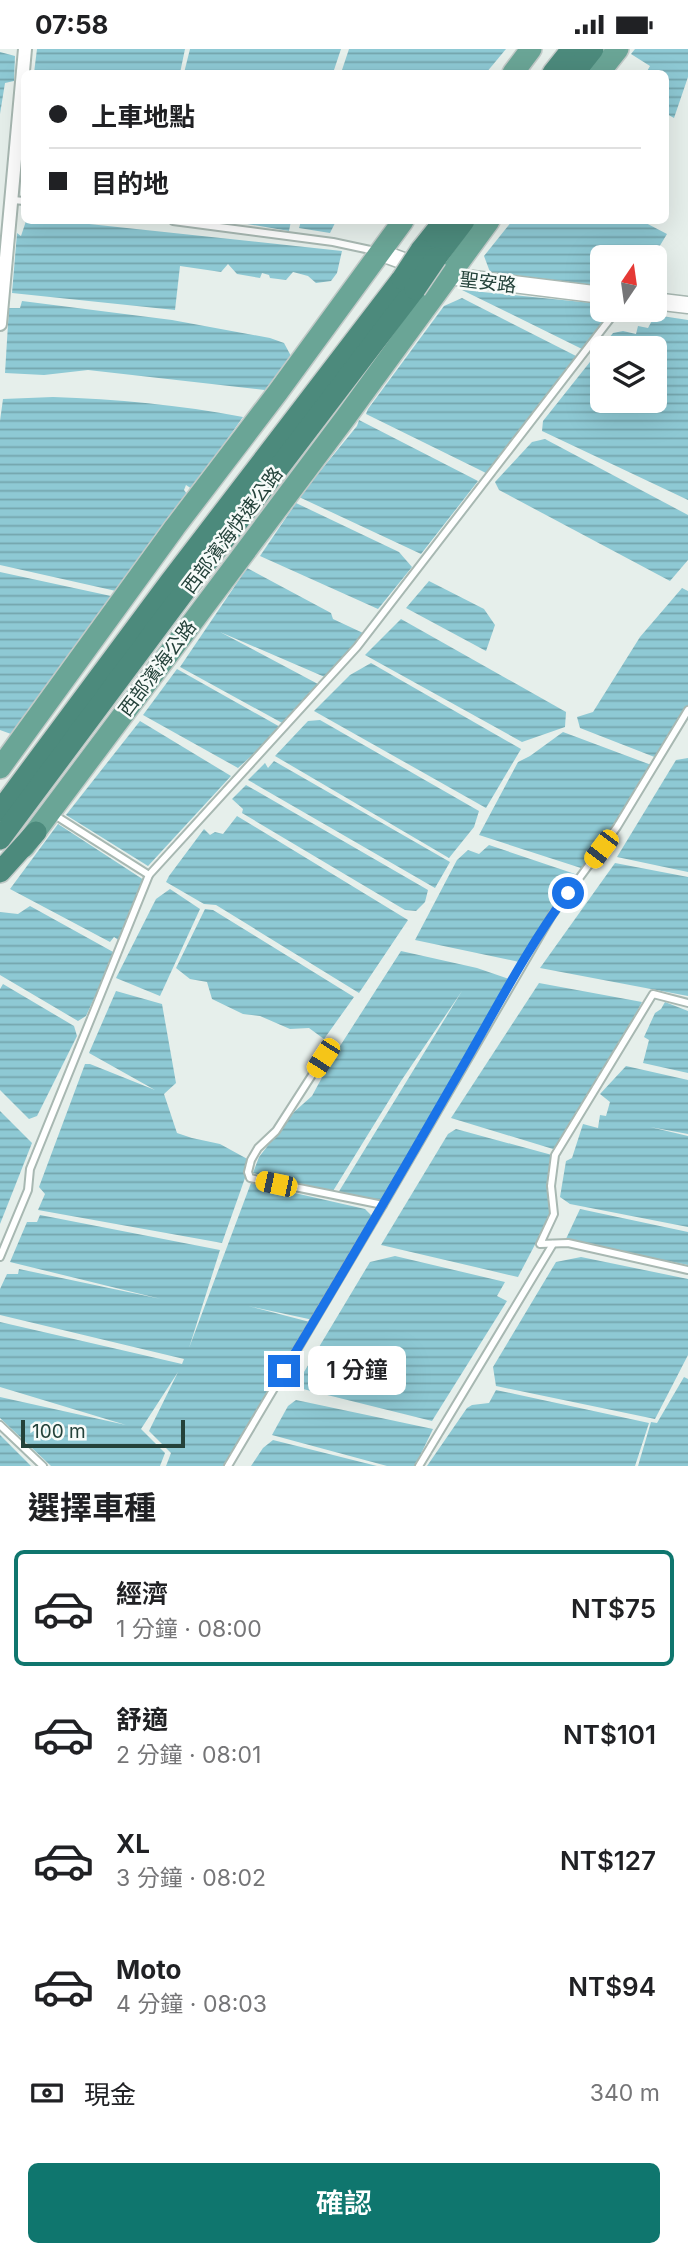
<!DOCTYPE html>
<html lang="zh-TW">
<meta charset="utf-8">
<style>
body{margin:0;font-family:Inter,"Noto Sans TC",sans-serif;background:#f6f6f6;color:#202124;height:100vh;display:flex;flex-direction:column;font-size:26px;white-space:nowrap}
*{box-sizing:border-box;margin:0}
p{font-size:23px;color:#757577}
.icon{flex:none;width:38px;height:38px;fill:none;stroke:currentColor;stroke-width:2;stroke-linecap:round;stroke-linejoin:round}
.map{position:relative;height:1417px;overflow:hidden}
.side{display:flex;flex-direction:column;background:#fff;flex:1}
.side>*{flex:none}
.guide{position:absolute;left:21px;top:21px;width:648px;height:154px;border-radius:10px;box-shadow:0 7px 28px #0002;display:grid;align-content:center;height:154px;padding:0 28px;background:#fff}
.needle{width:46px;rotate:13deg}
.fabs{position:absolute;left:590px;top:196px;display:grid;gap:14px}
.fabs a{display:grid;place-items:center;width:77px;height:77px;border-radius:10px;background:#fff;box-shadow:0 7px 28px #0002;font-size:35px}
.scale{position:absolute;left:21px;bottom:18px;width:164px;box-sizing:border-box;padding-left:7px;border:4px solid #24423a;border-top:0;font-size:19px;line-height:24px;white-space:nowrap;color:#24423a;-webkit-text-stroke:5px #f7fbf9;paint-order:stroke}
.end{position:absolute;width:32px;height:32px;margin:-16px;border:9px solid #1a73e8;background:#fff;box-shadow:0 0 0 4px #fff}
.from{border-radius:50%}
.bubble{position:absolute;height:49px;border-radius:10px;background:#fff;box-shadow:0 7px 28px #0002;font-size:23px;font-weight:600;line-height:49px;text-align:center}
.car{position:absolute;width:21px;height:42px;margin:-21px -10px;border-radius:9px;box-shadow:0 0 5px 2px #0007;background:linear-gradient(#f5c518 24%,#345 0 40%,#f5c518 0 76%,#345 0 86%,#f5c518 0)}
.guide b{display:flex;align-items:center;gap:24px;height:66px;font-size:26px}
.guide b+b{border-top:2px solid #e0e0e0}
.guide i{width:18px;height:18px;background:#202124}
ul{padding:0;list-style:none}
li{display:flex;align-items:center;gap:21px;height:116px;margin:0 14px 10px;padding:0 14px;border:4px solid transparent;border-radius:10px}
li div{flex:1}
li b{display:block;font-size:26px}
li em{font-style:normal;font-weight:600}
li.active{border-color:#0f766e}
li>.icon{width:63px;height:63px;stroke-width:1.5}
h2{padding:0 28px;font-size:32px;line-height:84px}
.pay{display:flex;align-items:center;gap:18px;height:77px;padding:0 28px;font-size:26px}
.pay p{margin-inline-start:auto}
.primary-button{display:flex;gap:14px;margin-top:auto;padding:14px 28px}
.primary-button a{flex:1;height:80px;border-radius:10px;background:#0f766e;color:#fff;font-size:28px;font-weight:600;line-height:80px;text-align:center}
.status{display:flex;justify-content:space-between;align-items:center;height:49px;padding:0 35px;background:#fff;direction:ltr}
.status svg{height:19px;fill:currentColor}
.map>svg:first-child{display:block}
</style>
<div class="status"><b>07:58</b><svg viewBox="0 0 49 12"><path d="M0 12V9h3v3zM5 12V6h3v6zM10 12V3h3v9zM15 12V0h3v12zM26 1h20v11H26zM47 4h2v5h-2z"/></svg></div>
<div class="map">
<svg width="688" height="1417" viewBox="0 0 688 1417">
<defs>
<pattern id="water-rules" width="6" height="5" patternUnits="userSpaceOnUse" patternTransform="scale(1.75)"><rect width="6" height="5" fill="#8ec9d4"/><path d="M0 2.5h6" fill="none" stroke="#74a5ad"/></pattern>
</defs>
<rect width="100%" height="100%" fill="#e6efeb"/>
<g fill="url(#water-rules)" fill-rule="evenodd">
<path d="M37,0H185L180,24H34Z"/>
<path d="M190,0H341L333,24H184Z"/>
<path d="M349,0H506L486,24H341Z"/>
<path d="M635,0H688V28L674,69L665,64V24H646L650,17L631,5Z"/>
<path d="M0,3L15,7L14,32L5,34L0,65Z"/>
<path d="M26,172H61L342,202L337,224L331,232L316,234L308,227L293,223L286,231L270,229L269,226L262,224L260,229L237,225L228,215L221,223L180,217L175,261L12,244L17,184L21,187Z"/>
<path d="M230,172H291L289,182Z"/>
<path d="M301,172H336L330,184L299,179Z"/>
<path d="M512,172H642L667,185L653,208H602V237L490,223L484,207Z"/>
<path d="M462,241L602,255V261H615L584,301Z"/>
<path d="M462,249L578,308L486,424L366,365L368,360L444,257Z"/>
<path d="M22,252L172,271L270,289L284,294L291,307L265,341L88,321L44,326L5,324L9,259H20Z"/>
<path d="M655,266L688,271V451L542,382L543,372L613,284L623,282L636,285L638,277L648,279ZM602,299H654V352H602Z"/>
<path d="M53,348C116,350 180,356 243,368L192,440L186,436L184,441L187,445L116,542L0,516V372L3,350Z"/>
<path d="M359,371L478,432L421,505L299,448L357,377Z"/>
<path d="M545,390L688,466V511L670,532L499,441L495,433L532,393Z"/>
<path d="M296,454L399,503L412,518L378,560L260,507Z"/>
<path d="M247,519L331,564L333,570L363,584L327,629L220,583L318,635V640L284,675L180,618Z"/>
<path d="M0,523L111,547L11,685L0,681Z"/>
<path d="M429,532L484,560L495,576L486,602L406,559Z"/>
<path d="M682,539L688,542V662L657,709L580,679L577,668L593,663L640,588Z"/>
<path d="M401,570L566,663L565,678L522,693L365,606Z"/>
<path d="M371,614L521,700L486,759L314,662L350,626Z"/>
<path d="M177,620L282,679L238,719L143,666Z"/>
<path d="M320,671L479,762L474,778L449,809L275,707L308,672Z"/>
<path d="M140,672L231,727L148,817L66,766Z"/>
<path d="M563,683L654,717L584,820L479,786L518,713L530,707Z"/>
<path d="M688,709V823L617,808L676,711Z"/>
<path d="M274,712L450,813L435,839L248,731L265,714L268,719Z"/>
<path d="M246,736L428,841L425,853L416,862L405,861L242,764L243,760L232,750Z"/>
<path d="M237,767L408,871L359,944L216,856L204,855L166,833L169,827L204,780L210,786L215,783L223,785Z"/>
<path d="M58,775L147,833L120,892L114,888L110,893L10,840Z"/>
<path d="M489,796L581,827L524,914L415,891L457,811L468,801L479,805Z"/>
<path d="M615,814L688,828V947L540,919Z"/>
<path d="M170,840L200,860L160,947L116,929L156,850Z"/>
<path d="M30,857L115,904L86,967L78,972L0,926V863L18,865Z"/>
<path d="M205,860L213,861L354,948L324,990L309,979L290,980L260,967L243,965L212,950L207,933L190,930L176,919Z"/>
<path d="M401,902L477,919L509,930L380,1154L338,1144L462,942L401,1032L333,1142L253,1124L259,1108L294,1063L312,1047L333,1008Z"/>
<path d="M539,934L642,953L567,1094L553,1100L451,1069Z"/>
<path d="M3,935L74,977L77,987L37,1067L29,1070L0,1041V940Z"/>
<path d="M116,942L162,955L176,1034L164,1045L177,1084L192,1089L220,1095L251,1112L222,1194L38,1161L45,1145L39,1138L85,1015H90L155,1041L89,1004Z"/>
<path d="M665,953L688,962V1024L643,1014L649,991L644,988L655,964L661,960Z"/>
<path d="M626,1017L688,1031V1085L650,1078L688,1087V1178L570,1155L560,1148L566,1112L572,1109L583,1075L598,1079L600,1066L606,1067L610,1053L600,1045Z"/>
<path d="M0,1062L32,1094L0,1175Z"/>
<path d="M456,1080L552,1106L551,1165L518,1228L381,1196L448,1085Z"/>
<path d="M251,1134L365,1160L375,1170L318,1272L248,1257L310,1273L226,1417H166L171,1404L149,1382L178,1323L141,1380L165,1404L160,1417H51L0,1369V1348L126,1376L0,1338V1273L182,1315L184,1310L0,1266V1240L7,1225H18L19,1220L161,1250L10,1213L27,1173H37L40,1166L220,1201L189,1299Z"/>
<path d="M580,1160L688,1183V1216L565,1192Z"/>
<path d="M395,1207L505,1233L497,1247L507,1252L432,1372L295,1338L370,1213Z"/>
<path d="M581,1208L688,1230V1306L655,1370L496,1337L493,1318L556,1213Z"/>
<path d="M684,1328L688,1330V1417H638L651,1373L657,1374Z"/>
<path d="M496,1341L649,1374L635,1417H427L467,1359L472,1356L489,1354Z"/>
<path d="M296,1351L433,1380L415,1417H387L272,1386L288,1357Z"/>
<path d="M0,1386L31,1417H0Z"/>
<path d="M273,1391L377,1417H251L263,1399Z"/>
</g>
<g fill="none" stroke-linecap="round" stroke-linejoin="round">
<defs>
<g id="service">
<path d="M13,151L24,152"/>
<path d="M173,172L333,193L375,202"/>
<path d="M53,765L149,826"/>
<path d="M688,954L653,945L555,1106L551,1137L554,1165L540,1195L568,1194L688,1221"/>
<path d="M323,1009L276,1082L258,1099L251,1111L248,1123L250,1129L383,1156"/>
<path d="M0,1208L28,1141L30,1120L149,826L357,598L617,261"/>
<path d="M0,1376L43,1417"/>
<path d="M228,1417L383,1156L552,866L617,778L688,661"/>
<path d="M419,1417L553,1195"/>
</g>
<path id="minor" d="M0,275L25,0"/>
<g id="tertiary">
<path d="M379,203L420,218"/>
<path d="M441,226L602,246"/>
<path d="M654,252L688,256"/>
</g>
<g id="primary">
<path d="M513,24L531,0"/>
<path d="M599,24L618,0"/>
<path d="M0,719L175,478L278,343L403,172"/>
<path d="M24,798L346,368L489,172"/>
</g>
<g id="trunk">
<path d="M553,24L572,0"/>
<path d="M574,24L593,0"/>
<path d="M421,201L444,172"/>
<path d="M436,209L464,172"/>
<path d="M0,762L170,533L402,230"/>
<path d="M0,790L184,543L415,240"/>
<path d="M0,823L36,783"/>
</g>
</defs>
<use href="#service" stroke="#a8b8b2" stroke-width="10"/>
<use href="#minor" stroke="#a8b8b2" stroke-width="16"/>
<use href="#tertiary" stroke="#a8b8b2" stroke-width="19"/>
<use href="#primary" stroke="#c2cac8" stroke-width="24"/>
<use href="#trunk" stroke="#c2cac8" stroke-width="24"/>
<use href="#service" stroke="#fff" stroke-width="6"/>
<use href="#minor" stroke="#fff" stroke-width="12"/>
<use href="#tertiary" stroke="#fff" stroke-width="16"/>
<use href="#primary" stroke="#6aa596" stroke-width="21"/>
<use href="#trunk" stroke="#4c8a7c" stroke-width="21"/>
<defs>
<g id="trunk-bridge">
<path d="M402,230L421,201"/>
<path d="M415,240L436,209"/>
</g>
</defs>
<use href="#trunk-bridge" stroke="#c2cac8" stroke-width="24" stroke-linecap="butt"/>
<use href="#trunk-bridge" stroke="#4c8a7c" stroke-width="21"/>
</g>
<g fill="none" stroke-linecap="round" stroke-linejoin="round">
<path stroke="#1a73e8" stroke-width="9" d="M284,1322C344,1223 402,1123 460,1022C495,962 527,899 568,844"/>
</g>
<g text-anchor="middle" stroke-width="5" stroke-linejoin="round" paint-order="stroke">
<g font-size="19" fill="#24423a" stroke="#f7fbf9">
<text transform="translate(488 233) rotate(7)" y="7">聖安路</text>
<text transform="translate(232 481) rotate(-53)" y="7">西部濱海快速公路</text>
<text transform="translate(157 619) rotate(-53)" y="7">西部濱海公路</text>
</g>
</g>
</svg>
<div class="fabs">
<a><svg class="needle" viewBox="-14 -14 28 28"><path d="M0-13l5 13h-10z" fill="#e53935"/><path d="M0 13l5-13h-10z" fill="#757577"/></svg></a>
<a><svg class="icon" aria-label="layers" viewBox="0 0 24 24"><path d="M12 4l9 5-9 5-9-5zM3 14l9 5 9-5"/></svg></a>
</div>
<div class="scale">100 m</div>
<i class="end from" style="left:568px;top:844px"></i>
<i class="end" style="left:284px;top:1322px"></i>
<div class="bubble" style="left:308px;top:1297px;width:98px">1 分鐘</div>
<i class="car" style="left:601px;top:800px;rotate:217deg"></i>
<i class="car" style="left:323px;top:1009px;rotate:213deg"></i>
<i class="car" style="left:276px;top:1135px;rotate:282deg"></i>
<div class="guide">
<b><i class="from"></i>上車地點</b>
<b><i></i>目的地</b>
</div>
</div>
<section class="side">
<h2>選擇車種</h2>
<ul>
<li class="active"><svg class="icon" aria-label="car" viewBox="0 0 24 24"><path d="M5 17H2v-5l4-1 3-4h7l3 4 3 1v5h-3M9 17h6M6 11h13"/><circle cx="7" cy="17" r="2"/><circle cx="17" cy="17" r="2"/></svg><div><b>經濟</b><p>1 分鐘 · 08:00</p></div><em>NT$75</em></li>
<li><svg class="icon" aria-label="car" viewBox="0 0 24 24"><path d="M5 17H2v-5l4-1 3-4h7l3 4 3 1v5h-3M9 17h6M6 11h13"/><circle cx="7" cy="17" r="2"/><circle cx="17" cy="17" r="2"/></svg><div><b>舒適</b><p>2 分鐘 · 08:01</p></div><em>NT$101</em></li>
<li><svg class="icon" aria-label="car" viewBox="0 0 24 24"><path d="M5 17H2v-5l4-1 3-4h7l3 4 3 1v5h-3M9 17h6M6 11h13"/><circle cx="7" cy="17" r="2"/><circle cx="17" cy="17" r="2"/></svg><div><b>XL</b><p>3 分鐘 · 08:02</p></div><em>NT$127</em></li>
<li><svg class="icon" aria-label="car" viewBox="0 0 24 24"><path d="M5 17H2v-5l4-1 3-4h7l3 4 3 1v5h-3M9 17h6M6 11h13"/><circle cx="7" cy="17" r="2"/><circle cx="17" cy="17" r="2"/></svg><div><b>Moto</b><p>4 分鐘 · 08:03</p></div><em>NT$94</em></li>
</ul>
<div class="pay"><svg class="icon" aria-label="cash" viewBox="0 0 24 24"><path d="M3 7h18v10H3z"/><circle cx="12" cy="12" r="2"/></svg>現金<p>340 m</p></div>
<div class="primary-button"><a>確認</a></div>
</section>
